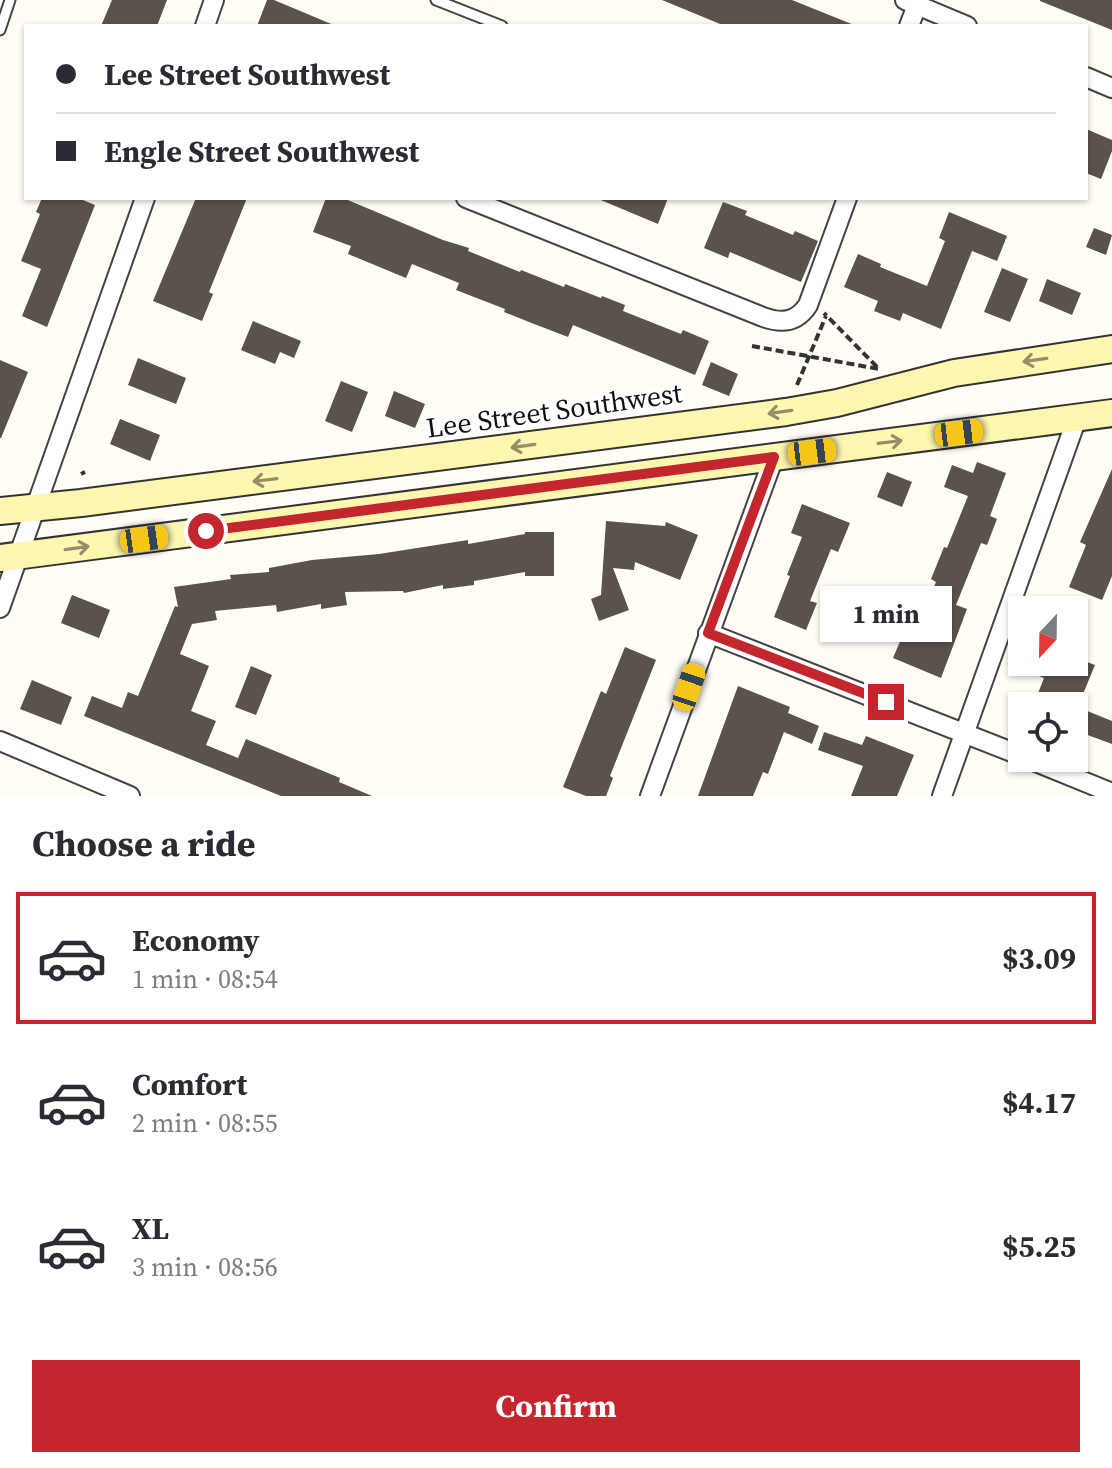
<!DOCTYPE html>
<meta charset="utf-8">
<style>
body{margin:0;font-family:"Source Serif 4",serif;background:#f2f2f3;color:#2b2b33;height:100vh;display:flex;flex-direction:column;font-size:30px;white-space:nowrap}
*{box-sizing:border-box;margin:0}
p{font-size:26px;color:#7c7c81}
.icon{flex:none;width:44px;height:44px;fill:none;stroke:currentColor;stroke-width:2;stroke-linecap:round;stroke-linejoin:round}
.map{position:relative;height:796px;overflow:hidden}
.drawer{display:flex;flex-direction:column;background:#fff;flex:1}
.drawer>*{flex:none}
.top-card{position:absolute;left:24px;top:24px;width:1064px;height:176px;border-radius:0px;box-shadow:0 2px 6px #0004;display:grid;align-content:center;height:176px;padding:0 32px;background:#fff}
.needle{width:52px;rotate:202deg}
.buttons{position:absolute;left:1008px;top:596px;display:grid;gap:16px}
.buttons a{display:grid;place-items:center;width:80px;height:80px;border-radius:0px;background:#fff;box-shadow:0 2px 6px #0004;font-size:40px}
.end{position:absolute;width:36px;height:36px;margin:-18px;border:10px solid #c4262e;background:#fff;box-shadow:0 0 0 4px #fff}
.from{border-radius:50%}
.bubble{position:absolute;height:56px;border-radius:0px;background:#fff;box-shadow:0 2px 6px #0004;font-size:26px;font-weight:700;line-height:56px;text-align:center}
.car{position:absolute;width:24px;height:48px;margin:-24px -12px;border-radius:10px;box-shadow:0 0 6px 2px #0007;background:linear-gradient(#f5c518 24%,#345 0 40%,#f5c518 0 76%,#345 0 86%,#f5c518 0)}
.top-card b{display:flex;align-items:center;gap:28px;height:76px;font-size:30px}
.top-card b+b{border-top:2px solid #e1e1e2}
.top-card i{width:20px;height:20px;background:#2b2b33}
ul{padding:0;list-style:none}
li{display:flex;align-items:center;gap:24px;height:132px;margin:0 16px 12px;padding:0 16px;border:4px solid transparent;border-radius:0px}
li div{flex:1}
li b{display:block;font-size:30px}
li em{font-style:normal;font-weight:700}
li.on{border-color:#c4262e}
li>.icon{width:72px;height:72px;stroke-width:1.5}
h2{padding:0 32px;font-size:36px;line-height:96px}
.button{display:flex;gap:16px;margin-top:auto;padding:16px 32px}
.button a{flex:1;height:92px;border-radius:0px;background:#c4262e;color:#fff;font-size:32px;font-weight:700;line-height:92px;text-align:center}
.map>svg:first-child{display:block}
</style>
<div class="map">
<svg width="1112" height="796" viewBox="0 0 1112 796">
<rect width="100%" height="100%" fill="#fffdf5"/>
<g fill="#5a524d">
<path d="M112,0H167L157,26H101Z"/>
<path d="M267,0H274L336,26H257Z"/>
<path d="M662,0H792L854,25L725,26Z"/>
<path d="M1040,0H1112V30L1040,1Z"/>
<path d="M1086,129L1112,140V151L1101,179L1086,173Z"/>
<path d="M42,198H78L95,205L47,327L22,316L41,269L21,261L40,214L36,212Z"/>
<path d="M196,198H247L209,292L213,294L202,321L153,301Z"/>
<path d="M326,198H343L443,240L469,248L468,251L520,272L521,270L564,287L565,284L601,298L602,296L625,305L623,311L681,334L683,330L709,341L695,375L573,325L568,337L529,322L504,312L505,309L456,290L459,283L412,264L406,278L348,254L351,246L313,232Z"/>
<path d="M596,198H668L658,224Z"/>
<path d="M723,202L747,211L745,215L793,235L795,231L818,241L801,282L730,252L728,258L704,248Z"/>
<path d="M949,212L1007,236L997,261L972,251L941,329L903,313L900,321L874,311L878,301L844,287L858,254L881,264L880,267L927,286L945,241L939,238Z"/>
<path d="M1094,228L1112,235L1106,255L1086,247Z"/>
<path d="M1002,268L1028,279L1010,322L984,312Z"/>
<path d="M1047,279L1081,293L1072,315L1039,301Z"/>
<path d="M253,321L301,341L294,358L280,352L275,364L241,350Z"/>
<path d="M138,358L186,378L176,404L128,385Z"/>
<path d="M0,360L28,372L1,438H0Z"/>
<path d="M711,362L738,374L729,396L702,385Z"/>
<path d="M341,381L368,392L352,432L325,421Z"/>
<path d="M394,391L425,404L415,428L385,416Z"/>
<path d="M120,419L160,435L150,461L110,444Z"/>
<path d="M977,462L1006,473L990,516L997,519L987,545L981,543L956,605L967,609L941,678L893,658L904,632L914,636L936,582L931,579L944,547L947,548L968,496L944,487L952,465L973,473Z"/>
<path d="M1112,469V576L1102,600L1069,587L1086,545L1080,542Z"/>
<path d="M887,472L912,482L902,507L877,497Z"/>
<path d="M802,504L850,523L838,552L831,549L810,601L817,603L806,630L774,617L790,576L787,575L802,537L791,533Z"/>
<path d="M606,521L665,526L666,522L698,535L680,580L635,562L634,570L613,568L629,610L599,621L591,599L601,595Z"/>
<path d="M525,532H554V576H525V572L474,581V585L443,589V585L404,593L403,591L345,592L347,605L321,609V604L277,612L276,605L215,611L217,620L192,624L180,654L209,666L191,711L216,721L206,745L238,758L246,739L340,778L339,782L372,796H281L84,716L92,696L122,708L128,692L138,696L175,606L178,607L174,587L231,579L230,575L269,572V568L312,560L379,554L468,540V544L525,534Z"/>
<path d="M72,595L110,610L99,638L61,623Z"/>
<path d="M625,647L656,660L610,776L613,778L606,796H586L563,787L601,691L606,694Z"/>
<path d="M1074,657L1095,665L1078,706H1075L1112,721V744L1074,730V706H1033L1044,678L1007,663L1074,662Z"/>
<path d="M251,666L272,675L256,715L235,707Z"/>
<path d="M32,680L72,697L61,725L20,709Z"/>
<path d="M738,686L790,707L788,713L819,726L812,744L784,732L768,774L763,772L753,796H698Z"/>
<path d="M824,732L862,745L866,736L914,755L897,796H851L863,766L818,750Z"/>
</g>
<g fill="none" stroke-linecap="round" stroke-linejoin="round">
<defs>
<g id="lane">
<path d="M436,0L502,26"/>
<path d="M0,30L10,0"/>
</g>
<g id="street">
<path d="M905,0L967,26"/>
<path d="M205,26L214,0"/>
<path d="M909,26L919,0"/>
<path d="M1086,77L1112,88"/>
<path d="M466,198L763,317C782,324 797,322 808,305L847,198"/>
<path d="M0,608L145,198"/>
<path d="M708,633L1022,756"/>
<path d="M0,741L130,796"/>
<path d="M1026,758L1112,793"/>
<path d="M650,796L774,457"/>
<path d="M942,796L1077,418"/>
</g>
<g id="secondary">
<path d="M0,511L81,503L786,412L837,403L954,373L1112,349"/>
<path d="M0,558L1112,413"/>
</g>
</defs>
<use href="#lane" stroke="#444" stroke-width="13"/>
<use href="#street" stroke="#444" stroke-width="22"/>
<use href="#secondary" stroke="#333" stroke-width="30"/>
<g stroke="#333" stroke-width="4" stroke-dasharray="8 4" stroke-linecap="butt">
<path d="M752,346L879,369L824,313"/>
<path d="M797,385L826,316"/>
<path d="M81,474L85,472"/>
</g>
<use href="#lane" stroke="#fff" stroke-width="9"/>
<use href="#street" stroke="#fff" stroke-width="18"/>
<use href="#secondary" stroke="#fff6b0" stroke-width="26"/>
</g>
<defs><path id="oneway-shaft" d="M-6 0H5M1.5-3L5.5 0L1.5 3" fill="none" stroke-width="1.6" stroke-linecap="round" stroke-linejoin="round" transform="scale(2)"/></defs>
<g stroke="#948f68">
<use href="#oneway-shaft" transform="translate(1035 360) rotate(172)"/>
<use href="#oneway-shaft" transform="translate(780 412) rotate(172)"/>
<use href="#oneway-shaft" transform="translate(890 442) rotate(-7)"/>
<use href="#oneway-shaft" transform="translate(523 446) rotate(172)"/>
<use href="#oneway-shaft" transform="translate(265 480) rotate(173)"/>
<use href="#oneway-shaft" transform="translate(77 548) rotate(-8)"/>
</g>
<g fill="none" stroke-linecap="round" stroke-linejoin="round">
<path stroke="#c4262e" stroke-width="10" d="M206,531L774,457L708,633L886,702"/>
</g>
<g text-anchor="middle" stroke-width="8" stroke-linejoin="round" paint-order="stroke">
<g font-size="28" fill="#111" stroke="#fff">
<text transform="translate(554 410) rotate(-8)" y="10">Lee Street Southwest</text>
</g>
</g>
</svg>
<div class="buttons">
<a><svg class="needle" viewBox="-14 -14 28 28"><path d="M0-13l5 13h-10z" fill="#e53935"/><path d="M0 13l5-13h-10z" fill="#7c7c81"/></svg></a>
<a><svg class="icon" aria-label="locate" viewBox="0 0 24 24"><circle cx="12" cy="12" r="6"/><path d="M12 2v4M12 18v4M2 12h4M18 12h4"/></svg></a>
</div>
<i class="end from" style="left:206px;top:531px"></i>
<i class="end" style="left:886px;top:702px"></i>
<div class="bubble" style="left:820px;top:586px;width:132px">1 min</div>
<i class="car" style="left:959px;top:433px;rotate:83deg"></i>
<i class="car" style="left:812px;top:452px;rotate:83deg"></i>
<i class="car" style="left:144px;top:539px;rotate:82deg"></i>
<i class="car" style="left:689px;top:687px;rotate:19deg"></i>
<div class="top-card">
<b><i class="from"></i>Lee Street Southwest</b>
<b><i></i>Engle Street Southwest</b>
</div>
</div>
<section class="drawer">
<h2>Choose a ride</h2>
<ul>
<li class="on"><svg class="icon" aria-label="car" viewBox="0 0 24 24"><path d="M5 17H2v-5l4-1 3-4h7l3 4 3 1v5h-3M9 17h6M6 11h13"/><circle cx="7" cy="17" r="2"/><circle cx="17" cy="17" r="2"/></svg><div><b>Economy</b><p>1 min · 08:54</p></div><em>$3.09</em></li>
<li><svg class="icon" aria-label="car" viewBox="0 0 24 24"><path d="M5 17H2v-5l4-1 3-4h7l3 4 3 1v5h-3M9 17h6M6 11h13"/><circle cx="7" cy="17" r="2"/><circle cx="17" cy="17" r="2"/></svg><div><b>Comfort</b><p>2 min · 08:55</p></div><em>$4.17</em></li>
<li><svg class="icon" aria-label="car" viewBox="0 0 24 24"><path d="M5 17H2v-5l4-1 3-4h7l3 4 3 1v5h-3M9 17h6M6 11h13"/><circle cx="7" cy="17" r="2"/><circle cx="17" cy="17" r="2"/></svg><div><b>XL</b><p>3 min · 08:56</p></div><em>$5.25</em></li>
</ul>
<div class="button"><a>Confirm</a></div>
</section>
